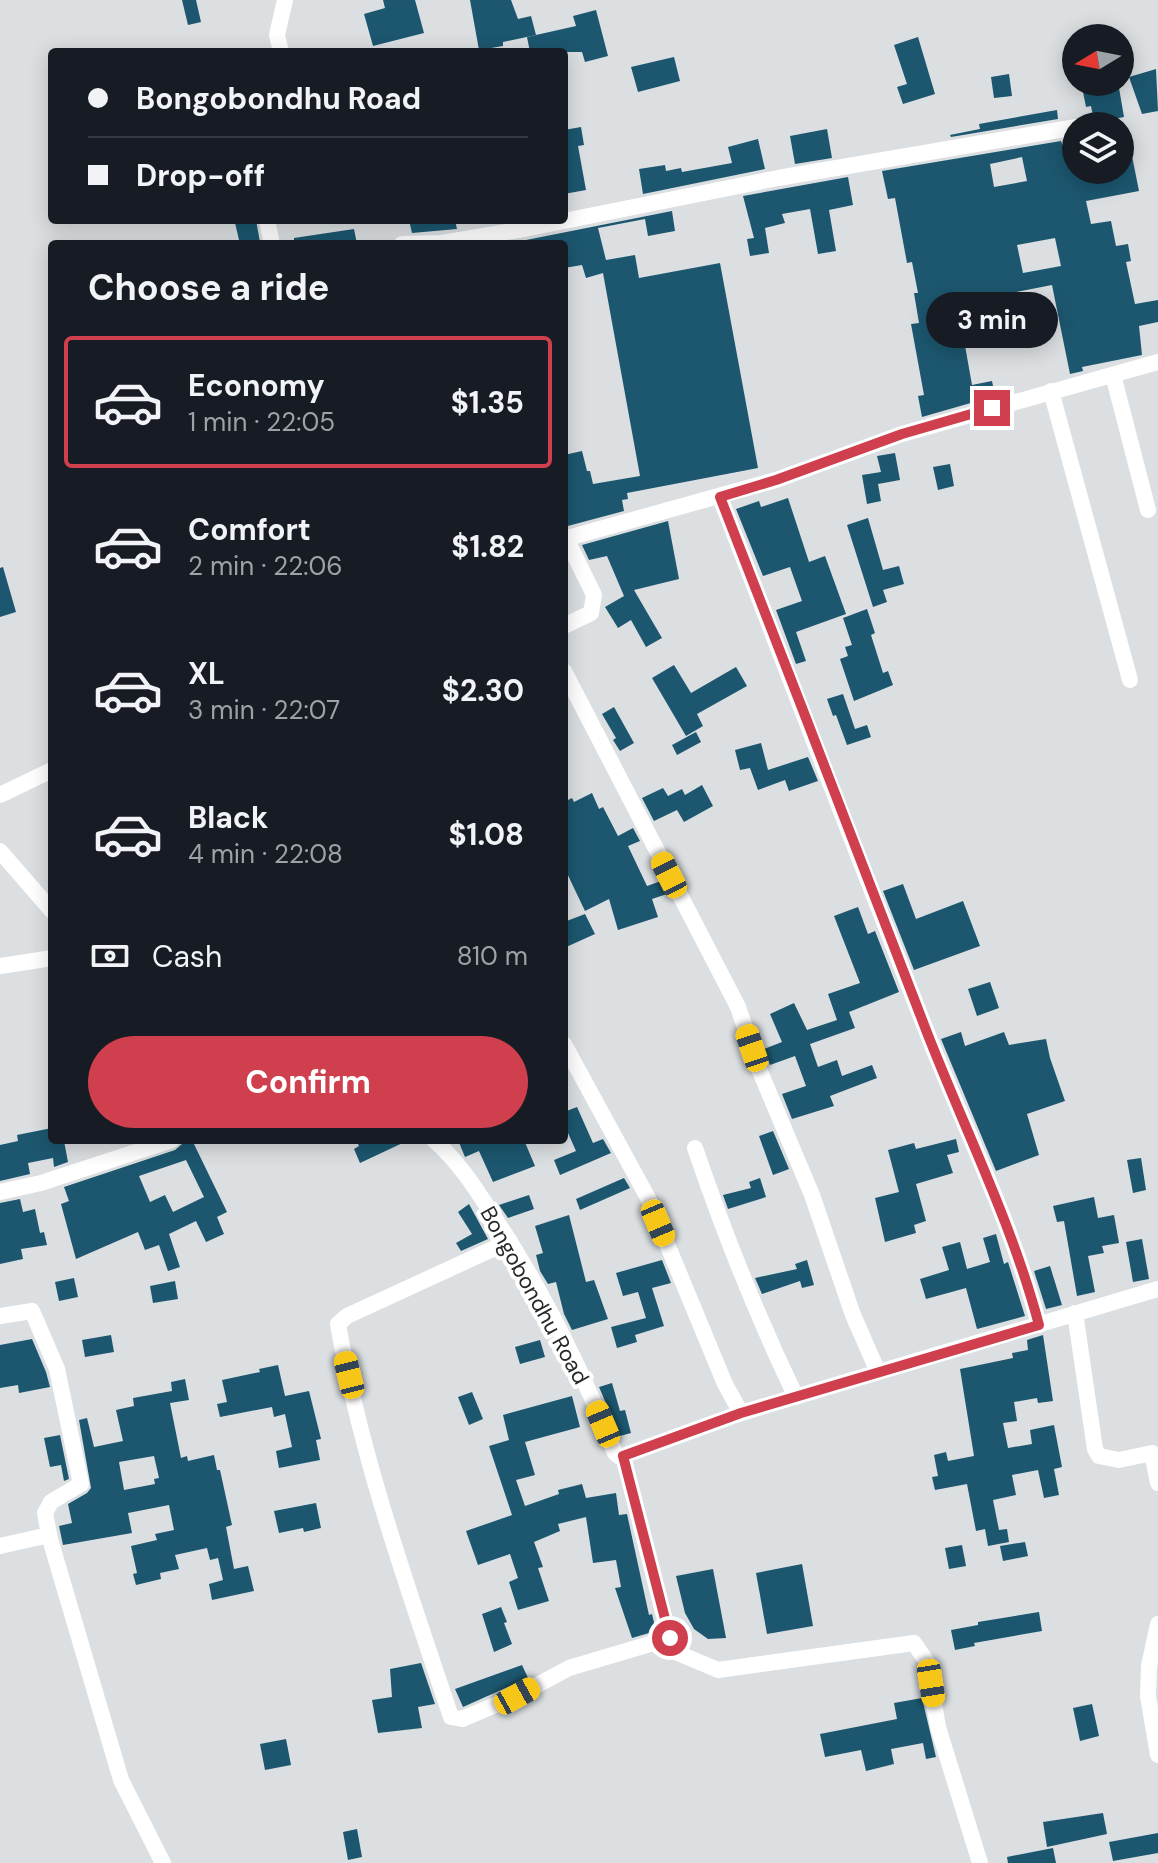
<!DOCTYPE html>
<meta charset="utf-8">
<style>
body{margin:0;font-family:"DM Sans",sans-serif;background:#242831;color:#f1f3f6;height:100vh;display:flex;flex-direction:column;font-size:30px;white-space:nowrap}
*{box-sizing:border-box;margin:0}
p{font-size:26px;color:#9ea1a6}
.icon{flex:none;width:44px;height:44px;fill:none;stroke:currentColor;stroke-width:2;stroke-linecap:round;stroke-linejoin:round}
.map{position:relative;flex:1;overflow:hidden}
.details{position:absolute;left:48px;top:240px;width:520px;height:904px;display:flex;flex-direction:column;background:#171b24;border-radius:8px;box-shadow:0 4px 20px #0003}
.details>*{flex:none}
.hud{position:absolute;left:48px;top:48px;width:520px;height:176px;border-radius:8px;box-shadow:0 4px 20px #0003;display:grid;align-content:center;height:176px;padding:0 40px;background:#171b24}
.needle{width:52px;rotate:260deg}
.tools{position:absolute;left:1062px;top:24px;display:grid;gap:16px}
.tools a{display:grid;place-items:center;width:72px;height:72px;border-radius:50%;background:#171b24;box-shadow:0 4px 20px #0003;font-size:40px}
.end{position:absolute;width:36px;height:36px;margin:-18px;border:10px solid #cf3f4e;background:#fff;box-shadow:0 0 0 4px #fff}
.from{border-radius:50%}
.bubble{position:absolute;height:56px;border-radius:28px;background:#171b24;box-shadow:0 4px 20px #0003;font-size:26px;font-weight:700;line-height:56px;text-align:center}
.car{position:absolute;width:24px;height:48px;margin:-24px -12px;border-radius:10px;box-shadow:0 0 6px 2px #0007;background:linear-gradient(#f5c518 24%,#345 0 40%,#f5c518 0 76%,#345 0 86%,#f5c518 0)}
.hud b{display:flex;align-items:center;gap:28px;height:76px;font-size:30px}
.hud b+b{border-top:2px solid #363941}
.hud i{width:20px;height:20px;background:#f1f3f6}
ul{padding:0;list-style:none}
li{display:flex;align-items:center;gap:24px;height:132px;margin:0 16px 12px;padding:0 24px;border:4px solid transparent;border-radius:8px}
li div{flex:1}
li b{display:block;font-size:30px}
li em{font-style:normal;font-weight:700}
li.current{border-color:#cf3f4e}
li>.icon{width:72px;height:72px;stroke-width:1.5}
h2{padding:0 40px;font-size:36px;line-height:96px}
.pay{display:flex;align-items:center;gap:20px;height:88px;padding:0 40px;font-size:30px}
.pay p{margin-inline-start:auto}
.primary-button{display:flex;gap:16px;margin-top:auto;padding:16px 40px}
.primary-button a{flex:1;height:92px;border-radius:48px;background:#cf3f4e;color:#fff;font-size:32px;font-weight:700;line-height:92px;text-align:center}
.map>svg:first-child{display:block}
</style>
<div class="map">
<svg width="1158" height="1863" viewBox="0 0 1158 1863">
<rect width="100%" height="100%" fill="#dbdfe2"/>
<g fill="#1c576f" fill-rule="evenodd">
<path d="M182,0H196L201,22L188,25Z"/>
<path d="M383,0H415L424,33L373,46L364,14L385,8Z"/>
<path d="M470,0H511L518,19L531,16L536,35L503,42V46L479,50Z"/>
<path d="M596,10L608,56L585,62L582,52H530L527,37L576,26L573,16Z"/>
<path d="M918,37L935,94L903,104L897,87L907,84L894,45Z"/>
<path d="M674,57L680,81L638,92L631,67Z"/>
<path d="M1156,69L1158,111L1142,114L1129,77Z"/>
<path d="M1009,74L1012,96L994,98L991,77Z"/>
<path d="M1097,84L1098,92L1119,88L1124,117L1109,120L1110,126H1095L1091,106L1086,107L1082,87Z"/>
<path d="M1057,110L1058,119L951,137L950,135L980,129L979,124Z"/>
<path d="M581,127L584,145L578,146L586,190L564,194V130Z"/>
<path d="M827,129L832,158L795,164L790,136Z"/>
<path d="M758,139L765,169L643,194L639,169L665,165L666,171L681,168L682,172L732,163L728,147Z"/>
<path d="M1061,141L1068,160L1076,159V170H1120V153L1131,151L1139,191L1086,201L1091,224L1111,221L1116,246L1128,244L1131,261L1126,262L1135,304L1158,300V322L1139,326L1142,355L1082,367L1083,371L1070,374L1052,285L1011,293L1012,300L972,307L978,337L964,340L972,385L992,381L995,396L922,417L918,396L924,395L911,324L919,323L914,293H918L912,262L907,263L895,198L888,199L882,171ZM1022,157L1027,181L994,187L990,164ZM1055,238L1061,266L1023,273L1017,245Z"/>
<path d="M848,177L853,205L829,210L836,251L818,254L810,209L782,214L785,223L765,228L769,253L750,256L747,239L754,238L743,196Z"/>
<path d="M672,211L675,231L648,236L645,219L598,228L606,260L635,255L639,278L720,263L758,468L627,493L628,499L622,500L624,511L564,527V455L582,451L587,471H590L593,484L640,476L603,273L586,278L582,265L564,268V244H516V242Z"/>
<path d="M247,220H256L260,242L240,244L235,223Z"/>
<path d="M409,220H455L457,229L412,233Z"/>
<path d="M354,229L357,244H294V238Z"/>
<path d="M895,453L900,480L878,484L881,501L867,504L862,475L881,472L877,456Z"/>
<path d="M950,464L954,486L938,490L933,467Z"/>
<path d="M788,498L809,562L825,556L846,614L796,632L806,661L796,664L776,610L802,601L790,567L763,576L736,509L759,501L761,507Z"/>
<path d="M868,518L883,570L899,566L904,584L883,590L887,602L873,607L847,525Z"/>
<path d="M668,521L679,579L634,590L662,638L646,647L631,620L618,628L605,607L624,596L607,556L589,560L582,545Z"/>
<path d="M3,567L16,612L0,617V568Z"/>
<path d="M867,609L875,633L871,635L883,673L888,671L893,685L854,701L840,659L848,656L845,647L852,645L843,618Z"/>
<path d="M674,665L691,693L736,667L747,686L697,714L703,726L686,736L652,678Z"/>
<path d="M843,694L855,729L867,725L871,737L847,745L836,715L833,716L827,699Z"/>
<path d="M614,707L634,743L620,751L613,740L616,738L602,714Z"/>
<path d="M696,732L701,742L677,755L672,745Z"/>
<path d="M761,743L768,770L808,757L818,781L789,791L785,780L758,790L750,768L740,770L735,750Z"/>
<path d="M702,785L713,806L684,822L677,810L654,821L642,798L663,788L668,796L682,789L685,795Z"/>
<path d="M592,793L599,809L603,807L618,836L633,828L640,841L628,846L647,886L661,881L667,894L652,899L658,917L618,930L609,899L585,911L564,867V802L572,798L574,802Z"/>
<path d="M903,884L916,919L963,901L980,946L914,970L883,891Z"/>
<path d="M858,907L868,934L875,931L899,992L849,1012L855,1028L810,1044L818,1067L837,1060L842,1076L872,1065L877,1078L830,1096L834,1106L792,1119L782,1094L806,1086L795,1056L770,1065L764,1049L782,1042L770,1014L794,1003L807,1030L837,1020L828,994L860,983L834,916Z"/>
<path d="M585,914L595,934L564,948V922Z"/>
<path d="M990,982L999,1008L977,1016L968,989Z"/>
<path d="M961,1032L965,1046L1004,1032L1009,1045L1046,1039L1050,1058L1065,1101L1027,1114L1039,1155L996,1171L941,1039Z"/>
<path d="M577,1107L593,1143L603,1139L611,1153L560,1175L554,1160L576,1151L564,1124V1112Z"/>
<path d="M52,1128V1143L64,1141L68,1162L54,1167L53,1158L28,1163L30,1174L0,1181V1145L18,1141L17,1135Z"/>
<path d="M773,1131L789,1169L773,1175L759,1136Z"/>
<path d="M956,1139L959,1152L947,1155L953,1173L916,1184L926,1221L914,1225L916,1233L885,1242L875,1198L899,1192L888,1150L914,1143L916,1149Z"/>
<path d="M192,1140L227,1212L217,1217L224,1234L206,1242L196,1221L169,1234L180,1267L168,1271L159,1245L145,1250L138,1232L76,1259L61,1204L69,1201L64,1187L175,1150L182,1144ZM186,1160L204,1197L173,1212L165,1195L150,1202L139,1176Z"/>
<path d="M356,1140H409L360,1163L354,1149L359,1146Z"/>
<path d="M458,1140H524L535,1166L493,1182L479,1151L465,1157Z"/>
<path d="M1141,1158L1146,1190L1133,1193L1127,1160Z"/>
<path d="M624,1178L630,1188L580,1210L576,1199Z"/>
<path d="M760,1178L766,1197L728,1209L723,1195L751,1188L749,1182Z"/>
<path d="M529,1195L534,1209L508,1218L499,1205Z"/>
<path d="M1094,1197L1098,1218L1114,1215L1119,1243L1102,1246L1104,1253L1088,1256L1095,1292L1077,1296L1064,1221L1057,1222L1053,1206Z"/>
<path d="M20,1199L23,1212L35,1209L40,1233L44,1232L47,1245L21,1249L23,1259L0,1264V1203Z"/>
<path d="M469,1204L488,1239L461,1251L456,1243L472,1234L458,1212Z"/>
<path d="M569,1215L586,1282L594,1280L608,1319L572,1330L564,1314L556,1282L548,1284L540,1271L536,1255L543,1253L535,1226Z"/>
<path d="M996,1234L1004,1264L1008,1262L1025,1316L977,1329L966,1288L926,1299L920,1279L949,1270L942,1247L960,1242L967,1269L990,1262L983,1238Z"/>
<path d="M1142,1239L1149,1279L1133,1282L1126,1242Z"/>
<path d="M662,1260L671,1283L652,1288L664,1326L635,1335L637,1342L617,1348L611,1327L646,1318L638,1292L623,1296L616,1273Z"/>
<path d="M807,1260L814,1285L802,1288L800,1281L762,1294L755,1278L797,1269L795,1264Z"/>
<path d="M1050,1266L1062,1305L1046,1309L1034,1271Z"/>
<path d="M74,1278L78,1297L59,1301L55,1282Z"/>
<path d="M175,1281L178,1299L153,1303L150,1286Z"/>
<path d="M111,1335L114,1352L85,1357L82,1340Z"/>
<path d="M1043,1335L1053,1401L1038,1403L1037,1398L1014,1402L1017,1421L1003,1423L1008,1448L1032,1444L1030,1430L1054,1425L1062,1467L1054,1469L1059,1495L1044,1498L1038,1470L1012,1475L1016,1495L993,1500L999,1530L1007,1529L1009,1542L988,1546L985,1529L976,1531L967,1484L935,1490L932,1477L938,1476L934,1455L946,1452L948,1461L974,1456L960,1369L1013,1358L1012,1353L1028,1350L1027,1340Z"/>
<path d="M32,1339L46,1372L50,1387L19,1393L18,1385L0,1388V1345Z"/>
<path d="M540,1340L545,1357L520,1364L515,1347Z"/>
<path d="M278,1365L285,1396L309,1391L321,1439L316,1440L320,1460L279,1468L276,1451L292,1447L285,1414L274,1417L272,1407L220,1417L217,1404L227,1402L222,1380L260,1372L259,1369Z"/>
<path d="M185,1379L189,1400L170,1403L181,1458L187,1456L188,1461L214,1455L217,1470H220L232,1525L226,1527L234,1569L248,1566L254,1591L212,1600L209,1584L223,1580L218,1558L210,1560L207,1548L175,1555L179,1569L160,1573L161,1579L136,1585L133,1574L137,1573L131,1546L157,1540L155,1534L174,1530L169,1505L128,1513L132,1533L63,1545L59,1526L72,1523L68,1504L87,1493L91,1488L79,1420L87,1418L94,1447L123,1441L116,1410L134,1406L133,1398L172,1391L171,1382ZM154,1456L159,1478L154,1479L155,1484L124,1490L119,1462Z"/>
<path d="M612,1383L620,1411L625,1410L631,1433L620,1436L599,1387Z"/>
<path d="M472,1392L483,1419L469,1425L458,1397Z"/>
<path d="M572,1396L580,1427L525,1442L535,1475L516,1480L525,1506L559,1494L558,1490L582,1484L586,1498L616,1493L619,1515L627,1514L649,1615L652,1614L656,1631L632,1638L615,1588L621,1587L616,1560L593,1563L586,1517L558,1524L560,1531L534,1542L543,1567L538,1568L549,1601L518,1610L509,1582L518,1578L510,1554L478,1565L466,1531L512,1515L489,1446L509,1440L503,1415Z"/>
<path d="M60,1435L69,1479L64,1481L61,1465L50,1467L44,1438Z"/>
<path d="M316,1503L321,1528L304,1532L303,1528L279,1533L274,1511Z"/>
<path d="M1025,1542L1028,1556L1003,1561L1000,1546Z"/>
<path d="M962,1545L966,1566L949,1569L945,1548Z"/>
<path d="M802,1564L813,1626L767,1634L756,1573Z"/>
<path d="M713,1569L726,1638L708,1639L694,1629L685,1613L676,1576Z"/>
<path d="M501,1607L507,1622L504,1623L512,1644L494,1652L482,1614Z"/>
<path d="M1039,1612L1042,1631L974,1643L975,1646L955,1650L951,1630L978,1625V1622Z"/>
<path d="M421,1663L435,1704L418,1707L422,1728L378,1733L372,1700L392,1697L390,1669Z"/>
<path d="M522,1665L528,1678L463,1707L455,1689Z"/>
<path d="M922,1698L936,1757L926,1759L923,1743L891,1749L894,1764L866,1771L861,1750L825,1757L820,1734L897,1719L894,1703Z"/>
<path d="M1092,1704L1099,1736L1080,1741L1073,1708Z"/>
<path d="M286,1739L291,1765L265,1770L260,1744Z"/>
<path d="M1103,1813L1107,1834L1047,1847L1043,1822Z"/>
<path d="M357,1829L362,1857L348,1860L343,1832Z"/>
<path d="M1158,1833V1853L1113,1861L1109,1842Z"/>
<path d="M1053,1848L1056,1863H1008L1007,1857Z"/>
</g>
<g fill="none" stroke-linecap="round" stroke-linejoin="round">
<g stroke="#fff" stroke-width="16">
<path d="M281,52L277,35L285,0"/>
<path d="M267,220L272,244"/>
<path d="M402,244L442,243L524,229L778,178L1076,127"/>
<path d="M1113,375L1148,510"/>
<path d="M1051,391L1130,680"/>
<path d="M720,497C789,674 856,853 926,1030C964,1128 1012,1223 1039,1325"/>
<path d="M564,539L776,480L902,434L1158,362"/>
<path d="M564,626L591,613L594,595L566,538"/>
<path d="M564,671L738,1007L759,1069L812,1195L853,1315L878,1372"/>
<path d="M0,795L52,770"/>
<path d="M0,851L52,911"/>
<path d="M0,966L52,958"/>
<path d="M564,1044L648,1198L725,1384L741,1413"/>
<path d="M434,1140C459,1162 476,1189 494,1217C543,1291 582,1370 615,1453L620,1457L741,1413L1158,1289"/>
<path d="M695,1148C724,1233 757,1316 796,1397"/>
<path d="M0,1192L41,1183L172,1140"/>
<path d="M510,1241L347,1316L338,1324C361,1458 408,1588 451,1717L462,1719L517,1696L569,1668L670,1638"/>
<path d="M1075,1313L1095,1449L1099,1456L1119,1460L1152,1453L1158,1483"/>
<path d="M0,1316L32,1311L57,1369L81,1484L51,1502L45,1513L50,1539L121,1780L163,1863"/>
<path d="M623,1456L673,1651L718,1670L914,1643L927,1662L938,1727L980,1863"/>
<path d="M0,1546L49,1535"/>
<path d="M1158,1624L1149,1666L1148,1696L1158,1755"/>
</g>
</g>
<g fill="none" stroke-linecap="round" stroke-linejoin="round">
<path stroke="#cf3f4e" stroke-width="10" d="M670,1638L623,1456L741,1413L1039,1325C1012,1223 964,1128 926,1030C857,853 790,674 720,497L776,480L902,434L992,408"/>
</g>
<g text-anchor="middle" stroke-width="8" stroke-linejoin="round" paint-order="stroke">
<g font-size="22" fill="#272829" stroke="#fff">
<text transform="translate(535 1295) rotate(61)" y="8">Bongobondhu Road</text>
</g>
</g>
</svg>
<div class="tools">
<a><svg class="needle" viewBox="-14 -14 28 28"><path d="M0-13l5 13h-10z" fill="#e53935"/><path d="M0 13l5-13h-10z" fill="#9ea1a6"/></svg></a>
<a><svg class="icon" aria-label="layers" viewBox="0 0 24 24"><path d="M12 4l9 5-9 5-9-5zM3 14l9 5 9-5"/></svg></a>
</div>
<i class="end from" style="left:670px;top:1638px"></i>
<i class="end" style="left:992px;top:408px"></i>
<div class="bubble" style="left:926px;top:292px;width:132px">3 min</div>
<i class="car" style="left:669px;top:875px;rotate:333deg"></i>
<i class="car" style="left:752px;top:1048px;rotate:341deg"></i>
<i class="car" style="left:658px;top:1223px;rotate:157deg"></i>
<i class="car" style="left:349px;top:1375px;rotate:346deg"></i>
<i class="car" style="left:603px;top:1424px;rotate:337deg"></i>
<i class="car" style="left:931px;top:1683px;rotate:171deg"></i>
<i class="car" style="left:517px;top:1696px;rotate:61deg"></i>
<div class="hud">
<b><i class="from"></i>Bongobondhu Road</b>
<b><i></i>Drop-off</b>
</div>
<section class="details">
<h2>Choose a ride</h2>
<ul>
<li class="current"><svg class="icon" aria-label="car" viewBox="0 0 24 24"><path d="M5 17H2v-5l4-1 3-4h7l3 4 3 1v5h-3M9 17h6M6 11h13"/><circle cx="7" cy="17" r="2"/><circle cx="17" cy="17" r="2"/></svg><div><b>Economy</b><p>1 min · 22:05</p></div><em>$1.35</em></li>
<li><svg class="icon" aria-label="car" viewBox="0 0 24 24"><path d="M5 17H2v-5l4-1 3-4h7l3 4 3 1v5h-3M9 17h6M6 11h13"/><circle cx="7" cy="17" r="2"/><circle cx="17" cy="17" r="2"/></svg><div><b>Comfort</b><p>2 min · 22:06</p></div><em>$1.82</em></li>
<li><svg class="icon" aria-label="car" viewBox="0 0 24 24"><path d="M5 17H2v-5l4-1 3-4h7l3 4 3 1v5h-3M9 17h6M6 11h13"/><circle cx="7" cy="17" r="2"/><circle cx="17" cy="17" r="2"/></svg><div><b>XL</b><p>3 min · 22:07</p></div><em>$2.30</em></li>
<li><svg class="icon" aria-label="car" viewBox="0 0 24 24"><path d="M5 17H2v-5l4-1 3-4h7l3 4 3 1v5h-3M9 17h6M6 11h13"/><circle cx="7" cy="17" r="2"/><circle cx="17" cy="17" r="2"/></svg><div><b>Black</b><p>4 min · 22:08</p></div><em>$1.08</em></li>
</ul>
<div class="pay"><svg class="icon" aria-label="cash" viewBox="0 0 24 24"><path d="M3 7h18v10H3z"/><circle cx="12" cy="12" r="2"/></svg>Cash<p>810 m</p></div>
<div class="primary-button"><a>Confirm</a></div>
</section>
</div>
